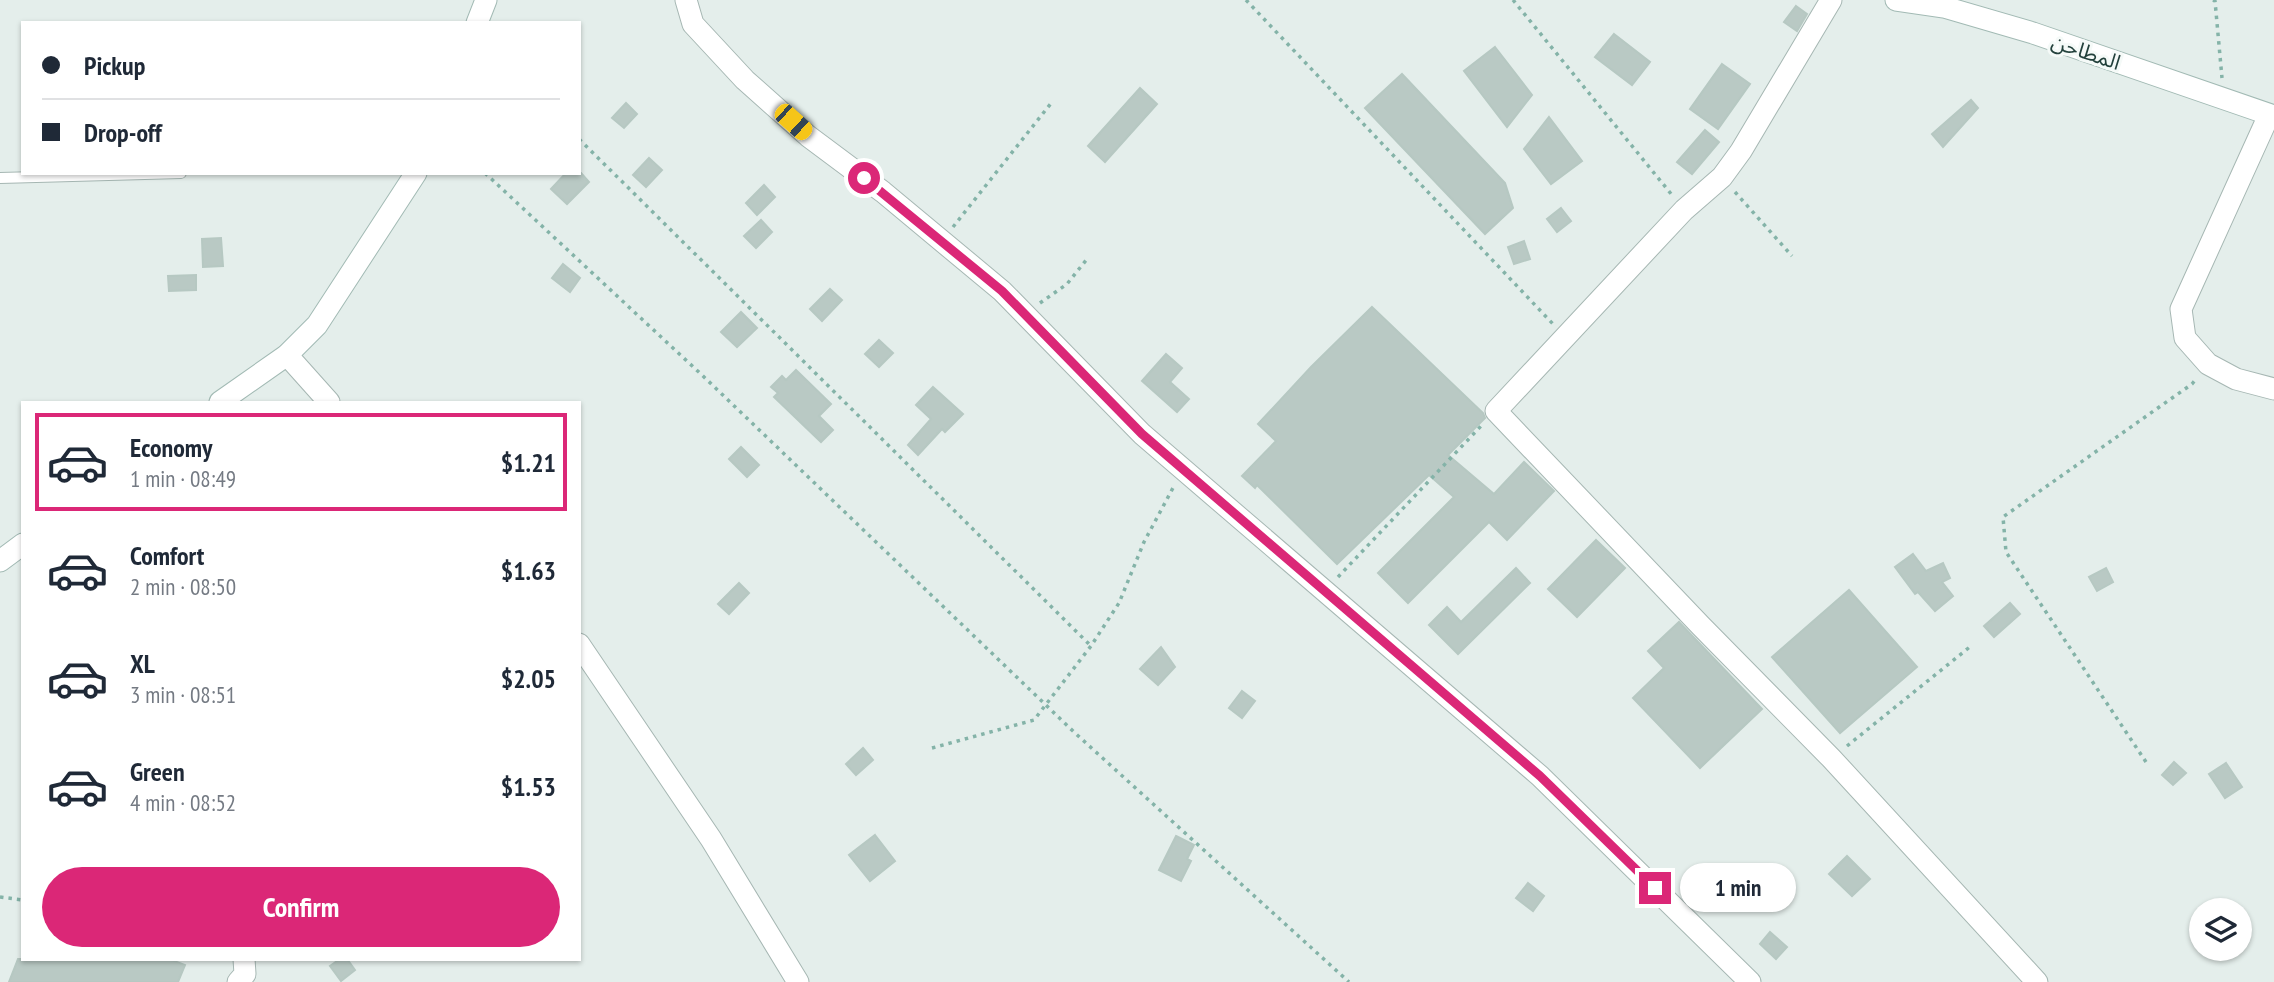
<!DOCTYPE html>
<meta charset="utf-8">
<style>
body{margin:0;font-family:"PT Sans Narrow","Noto Sans Arabic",sans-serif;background:#f6f6f7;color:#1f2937;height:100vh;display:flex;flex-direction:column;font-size:26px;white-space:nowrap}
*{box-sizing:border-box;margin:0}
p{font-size:23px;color:#747a83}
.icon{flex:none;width:38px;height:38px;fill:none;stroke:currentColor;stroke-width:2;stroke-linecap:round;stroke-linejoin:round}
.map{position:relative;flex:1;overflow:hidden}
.sheet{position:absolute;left:21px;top:401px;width:560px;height:560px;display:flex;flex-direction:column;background:#fff;border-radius:0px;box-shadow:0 2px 5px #0004}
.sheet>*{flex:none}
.hud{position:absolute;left:21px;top:21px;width:560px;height:154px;border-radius:0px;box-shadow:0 2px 5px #0004;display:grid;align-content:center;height:154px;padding:0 21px;background:#fff}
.controls{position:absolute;left:2189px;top:898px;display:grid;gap:14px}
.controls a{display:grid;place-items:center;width:63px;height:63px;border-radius:50%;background:#fff;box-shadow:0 2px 5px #0004;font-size:35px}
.end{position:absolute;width:32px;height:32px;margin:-16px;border:9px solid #db2777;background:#fff;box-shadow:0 0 0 4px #fff}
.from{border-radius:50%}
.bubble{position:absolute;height:49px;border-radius:24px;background:#fff;box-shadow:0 2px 5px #0004;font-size:23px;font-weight:700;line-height:49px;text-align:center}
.car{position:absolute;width:21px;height:42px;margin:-21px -10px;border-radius:9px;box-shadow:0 0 5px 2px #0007;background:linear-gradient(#f5c518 24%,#345 0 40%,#f5c518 0 76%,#345 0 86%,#f5c518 0)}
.hud b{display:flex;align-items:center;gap:24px;height:66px;font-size:26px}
.hud b+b{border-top:2px solid #e0e1e3}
.hud i{width:18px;height:18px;background:#1f2937}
ul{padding:12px 0 0;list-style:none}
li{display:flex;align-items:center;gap:21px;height:98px;margin:0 14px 10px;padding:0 7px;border:4px solid transparent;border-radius:0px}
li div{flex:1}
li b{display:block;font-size:26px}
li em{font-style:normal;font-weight:700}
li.active{border-color:#db2777}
li>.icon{width:63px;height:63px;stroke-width:1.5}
.button{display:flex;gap:14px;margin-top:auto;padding:14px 21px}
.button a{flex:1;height:80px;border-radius:42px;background:#db2777;color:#fff;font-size:28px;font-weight:700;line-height:80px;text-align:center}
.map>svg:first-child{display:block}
</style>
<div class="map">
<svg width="2274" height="982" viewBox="0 0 2274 982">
<rect width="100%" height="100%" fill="#e4eeeb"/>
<g fill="#b9c9c4" stroke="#b6c8c2" stroke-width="2">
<path d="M1796,6L1807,14L1797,31L1784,22Z"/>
<path d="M1614,34L1650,62L1632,85L1595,57Z"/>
<path d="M1495,47L1532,95L1507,127L1464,71Z"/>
<path d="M1722,64L1750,84L1718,129L1690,109Z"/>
<path d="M1402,74L1505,183L1513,208L1485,234L1365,108Z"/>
<path d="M1140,88L1157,104L1105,162L1088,146Z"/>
<path d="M1971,100L1978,108L1943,147L1932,134Z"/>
<path d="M626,103L637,114L624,128L612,118Z"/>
<path d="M1549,117L1582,161L1551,184L1524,149Z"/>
<path d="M1705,130L1719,142L1692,174L1677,162Z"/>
<path d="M649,158L662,170L646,187L633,175Z"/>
<path d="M566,173H581L589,182L567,204L551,189Z"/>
<path d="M764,185L775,197L757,215L746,203Z"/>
<path d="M1561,208L1571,221L1557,232L1547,219Z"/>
<path d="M761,220L772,232L756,248L744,236Z"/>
<path d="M221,238L223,266L203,267L202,239Z"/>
<path d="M1524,241L1530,259L1514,264L1508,247Z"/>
<path d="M563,264L580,278L570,292L552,278Z"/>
<path d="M196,275V290L169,291L168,276Z"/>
<path d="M830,289L842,300L822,321L810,309Z"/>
<path d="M1372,307L1483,413L1485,418L1448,455L1494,494L1524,462L1554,491L1507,540L1489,522L1408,603L1378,573L1454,497L1429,475L1337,564L1257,485L1255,488L1242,476L1276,441L1258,424L1311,367Z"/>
<path d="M741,312L757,328L737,347L721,332Z"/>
<path d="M879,340L893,353L879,367L865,354Z"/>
<path d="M1166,354L1182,368L1170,382L1189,399L1177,412L1142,381Z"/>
<path d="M796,370L831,404L819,416L833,430L821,442L774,397L778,393L771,387L782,376L786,380Z"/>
<path d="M933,387L963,414L945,432L942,429L918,455L908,445L931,419L916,405Z"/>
<path d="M741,447L759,465L747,477L729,459Z"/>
<path d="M1596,540L1625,568L1577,617L1548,589Z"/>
<path d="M1913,554L1926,571L1943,563L1950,578L1942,582L1953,596L1935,611L1918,592L1915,594L1895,567Z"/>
<path d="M1516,568L1530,583L1458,654L1429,625L1447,607L1461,622Z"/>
<path d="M2106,568L2113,582L2097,591L2089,577Z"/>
<path d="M739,583L749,593L729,614L718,604Z"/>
<path d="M1849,590L1917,667L1840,733L1772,657Z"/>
<path d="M2010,603L2020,614L1994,637L1984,626Z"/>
<path d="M1679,622L1762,709L1700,768L1633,698L1664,668L1648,651Z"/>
<path d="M1161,647L1175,667L1158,685L1140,669Z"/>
<path d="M1242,691L1255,701L1242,718L1229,708Z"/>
<path d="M863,748L873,760L856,775L846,764Z"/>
<path d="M2174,762L2186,773L2173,785L2162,775Z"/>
<path d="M2226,763L2242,787L2225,798L2209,774Z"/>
<path d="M875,835L895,861L870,881L849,855Z"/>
<path d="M1176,836L1194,845L1187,859L1191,861L1181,881L1159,870Z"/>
<path d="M1847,856L1870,879L1852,896L1829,874Z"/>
<path d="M1528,883L1544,896L1533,911L1516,898Z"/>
<path d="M1770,932L1787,947L1776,959L1760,944Z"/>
<path d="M18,959H169L185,965L178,982H9Z"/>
<path d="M340,959H347L355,970L341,981L330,966Z"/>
</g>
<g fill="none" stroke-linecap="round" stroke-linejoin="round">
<defs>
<path id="lane" d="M0,178L181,173"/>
<g id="street">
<path d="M686,0L693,24L745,80L808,136L883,192L1002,291L1142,434L1540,776L1750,982"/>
<path d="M1831,0L1741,151L1722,177L1684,210L1496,411L1701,626L1831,758L2037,982"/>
<path d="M2269,115L2181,309L2185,338L2208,364L2236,379L2274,389"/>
<path d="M287,355L329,402"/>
<path d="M579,644L711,839L798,982"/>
<path d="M238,982L245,974L244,959"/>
</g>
<g id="secondary">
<path d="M1896,0L1944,7L2033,33L2274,116"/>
<path d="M477,23L486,0"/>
<path d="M220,402L287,355L317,325L416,173"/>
<path d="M0,561L23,544"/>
</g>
</defs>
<use href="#lane" stroke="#a6b7b3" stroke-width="12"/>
<use href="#street" stroke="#a6b7b3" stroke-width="23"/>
<use href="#secondary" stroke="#a2bab4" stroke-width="23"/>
<g stroke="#84b3a8" stroke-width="3.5" stroke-dasharray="3.5 5" stroke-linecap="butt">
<path d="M1246,0L1553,324"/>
<path d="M1513,0L1672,195"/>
<path d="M2213,0L2215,1L2222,78"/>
<path d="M579,139L1091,646"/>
<path d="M485,173L703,376L1075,733L1349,982"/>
<path d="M1735,192L1792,256"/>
<path d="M953,227L1052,102"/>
<path d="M1040,303L1067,284L1087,259"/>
<path d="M1338,577L1482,425"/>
<path d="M1847,746L1971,646"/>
<path d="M932,748L1034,720L1091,646L1119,603L1144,542L1174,486"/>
<path d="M2146,762L2006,552L2003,517L2192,384L2196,379"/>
<path d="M0,897L23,900"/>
</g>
<use href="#lane" stroke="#fff" stroke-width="10"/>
<use href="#street" stroke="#fff" stroke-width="21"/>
<use href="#secondary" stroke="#fff" stroke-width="21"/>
</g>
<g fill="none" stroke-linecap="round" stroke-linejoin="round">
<path stroke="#db2777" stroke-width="9" d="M864,178L1002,291L1142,434L1540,776L1655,888"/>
</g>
<g text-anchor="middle" stroke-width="6" stroke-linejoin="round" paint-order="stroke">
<g font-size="21" fill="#23413c" stroke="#f5faf8">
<text transform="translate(2086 52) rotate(19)" y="7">المطاحن</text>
</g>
</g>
</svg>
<div class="controls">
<a><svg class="icon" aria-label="layers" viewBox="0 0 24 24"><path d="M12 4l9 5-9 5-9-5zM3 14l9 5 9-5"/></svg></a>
</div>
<i class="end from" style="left:864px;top:178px"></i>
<i class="end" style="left:1655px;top:888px"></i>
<div class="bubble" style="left:1680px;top:863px;width:116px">1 min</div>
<i class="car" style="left:793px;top:122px;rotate:132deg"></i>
<div class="hud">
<b><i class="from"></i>Pickup</b>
<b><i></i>Drop-off</b>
</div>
<section class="sheet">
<ul>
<li class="active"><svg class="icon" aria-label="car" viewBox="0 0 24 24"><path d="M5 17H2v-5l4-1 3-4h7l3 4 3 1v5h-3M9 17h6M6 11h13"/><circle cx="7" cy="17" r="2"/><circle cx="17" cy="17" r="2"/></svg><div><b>Economy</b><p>1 min · 08:49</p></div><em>$1.21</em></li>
<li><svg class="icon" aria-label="car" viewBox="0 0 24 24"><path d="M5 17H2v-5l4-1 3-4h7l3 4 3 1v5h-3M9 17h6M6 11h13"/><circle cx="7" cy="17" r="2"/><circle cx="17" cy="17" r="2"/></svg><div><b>Comfort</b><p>2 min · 08:50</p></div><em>$1.63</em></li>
<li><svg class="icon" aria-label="car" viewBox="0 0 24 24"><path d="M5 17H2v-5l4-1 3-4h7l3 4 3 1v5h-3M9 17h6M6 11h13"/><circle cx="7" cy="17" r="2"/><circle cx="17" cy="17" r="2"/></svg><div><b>XL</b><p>3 min · 08:51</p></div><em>$2.05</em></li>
<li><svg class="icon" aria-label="car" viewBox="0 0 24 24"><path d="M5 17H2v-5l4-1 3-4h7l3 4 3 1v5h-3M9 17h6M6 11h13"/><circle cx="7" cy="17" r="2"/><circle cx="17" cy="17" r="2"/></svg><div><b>Green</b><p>4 min · 08:52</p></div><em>$1.53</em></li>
</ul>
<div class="button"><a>Confirm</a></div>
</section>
</div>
